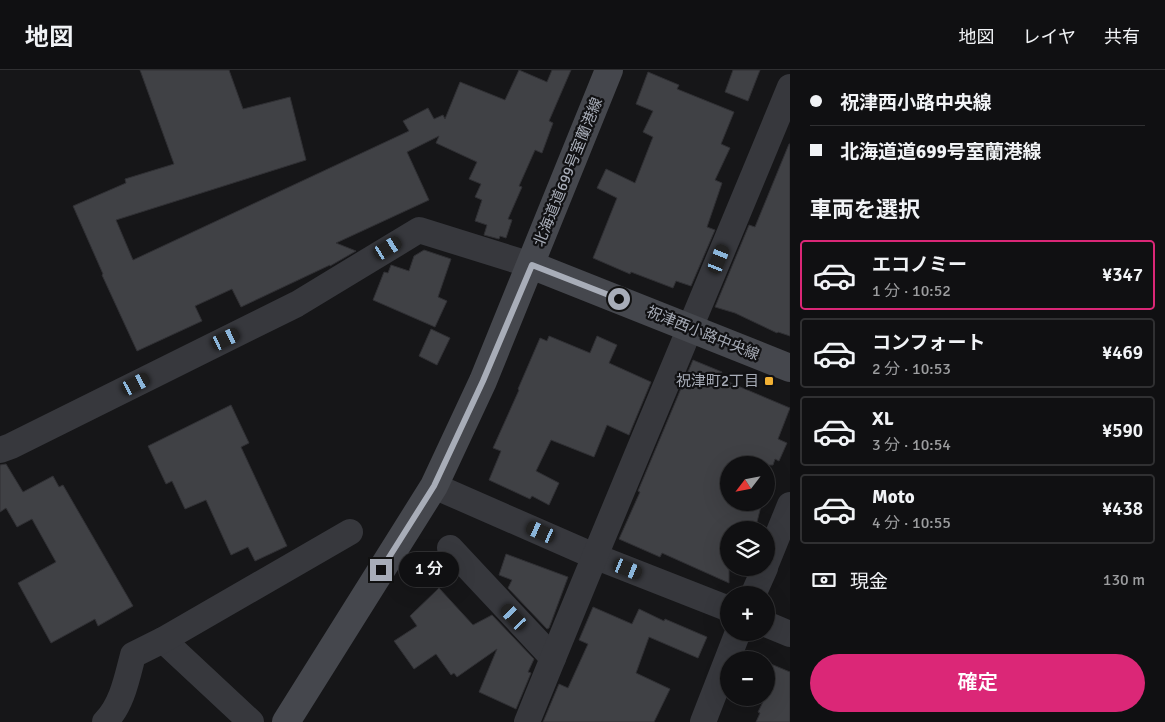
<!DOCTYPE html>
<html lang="ja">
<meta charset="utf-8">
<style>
body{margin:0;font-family:Signika,"Noto Sans JP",sans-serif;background:#19191b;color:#f1f3f6;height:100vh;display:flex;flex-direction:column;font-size:19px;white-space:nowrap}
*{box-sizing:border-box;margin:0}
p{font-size:16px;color:#9c9d9f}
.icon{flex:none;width:28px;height:28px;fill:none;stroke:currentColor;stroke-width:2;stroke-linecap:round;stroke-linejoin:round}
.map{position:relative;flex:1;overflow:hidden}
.side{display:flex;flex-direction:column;background:#101012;width:375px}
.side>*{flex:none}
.banner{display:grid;align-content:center;height:110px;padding:0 20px;background:#101012}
.needle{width:32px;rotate:238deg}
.fabs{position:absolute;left:720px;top:386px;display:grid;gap:10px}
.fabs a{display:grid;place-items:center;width:55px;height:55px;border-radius:50%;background:#101012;box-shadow:0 5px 20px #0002,0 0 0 1px #303032;font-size:25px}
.end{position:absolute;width:22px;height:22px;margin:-11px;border:6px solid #a8adb8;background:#111;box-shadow:0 0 0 2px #111}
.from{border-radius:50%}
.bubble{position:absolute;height:35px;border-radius:18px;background:#101012;box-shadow:0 5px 20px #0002,0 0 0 1px #303032;font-size:16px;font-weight:600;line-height:35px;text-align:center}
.car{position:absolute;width:15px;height:30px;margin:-15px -8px;border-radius:6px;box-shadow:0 0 4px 1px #0007;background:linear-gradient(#222 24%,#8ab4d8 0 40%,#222 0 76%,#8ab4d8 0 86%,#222 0)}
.banner b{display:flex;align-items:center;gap:18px;height:48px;font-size:19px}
.banner b+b{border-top:1px solid #303032}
.banner i{width:12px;height:12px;background:#f1f3f6}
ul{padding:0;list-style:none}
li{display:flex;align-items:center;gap:15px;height:70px;margin:0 10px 8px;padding:0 10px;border:2px solid #303032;border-radius:5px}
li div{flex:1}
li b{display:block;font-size:19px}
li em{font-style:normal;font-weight:600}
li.on{border-color:#db2777}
li>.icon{width:45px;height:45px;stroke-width:1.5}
h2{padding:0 20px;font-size:22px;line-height:60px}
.pay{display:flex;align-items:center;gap:12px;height:55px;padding:0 20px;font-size:19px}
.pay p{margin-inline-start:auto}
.cta{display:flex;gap:10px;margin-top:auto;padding:10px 20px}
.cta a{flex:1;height:58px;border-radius:30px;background:#db2777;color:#fff;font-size:20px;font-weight:600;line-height:58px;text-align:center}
header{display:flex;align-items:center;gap:30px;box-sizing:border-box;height:70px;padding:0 25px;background:#101012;border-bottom:1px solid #303032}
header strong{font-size:24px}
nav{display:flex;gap:28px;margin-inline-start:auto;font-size:18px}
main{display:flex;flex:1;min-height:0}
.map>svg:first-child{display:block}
</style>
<header>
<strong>地図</strong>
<nav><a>地図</a><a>レイヤ</a><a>共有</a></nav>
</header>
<main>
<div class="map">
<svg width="790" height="652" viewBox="0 0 790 652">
<rect width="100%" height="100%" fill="#161618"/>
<g fill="#404145" stroke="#303034">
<path d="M140,0H229L243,39L290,27L306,90L116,150L133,190L409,61L403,51L428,38L434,49L443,45L445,49L460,12L505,30L519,0L547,12L552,0H571L549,51L553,53L542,83L535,80L519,116L522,117L508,149L512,150L506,168L500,166L499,169L484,165L487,155L475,151L482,130L475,127L481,114L469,109L477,92L436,73L439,66L407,82L429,130L336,173L356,181L330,196V195L241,237L232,219L195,236L202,251L137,281L102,205L103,204L73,136L126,113L125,109L174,94Z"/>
<path d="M733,0H760L748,31L725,22Z"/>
<path d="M648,2L679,15L677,19L734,42L721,74L730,78L715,110L722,113L707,157L715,160L691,216L676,211L673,218L631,202L630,204L593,188L617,128L597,118L606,99L635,113L653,67L643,62L653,41L636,34Z"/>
<path d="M789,74H790V266L778,262L777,263L735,243L715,237L749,155L755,157Z"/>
<path d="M424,180L451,189L438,227L447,231L435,257L373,230L384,202L388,203L391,195L409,201L414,186Z"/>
<path d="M431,259L450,268L437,295L419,286Z"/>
<path d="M549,266L590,283L597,266L617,275L609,293L651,312L629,365L607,355L594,387L551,370L536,401L559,413L549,435L532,426L530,429L489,410L501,381L493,378L519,320L518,319L540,268L547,271Z"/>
<path d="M693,290L722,302L719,308L790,338L778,369L787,373L779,391L775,389L773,395H729V432H762L755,460H729V513L662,483L660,487L619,469L640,422L638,421Z"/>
<path d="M231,335L249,373L241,377L287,476L255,491L248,477L231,485L206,430L185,439L172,411L166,414L148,376Z"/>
<path d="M6,394L23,422L53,406L59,417L63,415L133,536L98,556L95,549L51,573L18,513L56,492L32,449L17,457L6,438L0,442V395Z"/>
<path d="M506,484L568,507L549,558L547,559L508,518L512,510L499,505Z"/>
<path d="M438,486L451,502L445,513L429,505Z"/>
<path d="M439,518L473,555L492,545L534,589L528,602L531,603L516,639L479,622L497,579L457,607L454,603L451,605L436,584L414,599L394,571L417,556L410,546Z"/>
<path d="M593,537L632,554L639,539L664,551L665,549L707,567L698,588L649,567L636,603L670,619L654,652H543L559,614L568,618L588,574L579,570Z"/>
<path d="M766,592L790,602V652H756L760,643L758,642L765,628H766Z"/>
</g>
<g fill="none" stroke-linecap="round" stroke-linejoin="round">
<g stroke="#37383d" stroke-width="26">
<path d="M0,380L11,376L297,234L419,160L531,195"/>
<path d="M434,416L594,486L729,539"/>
<path d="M450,478L553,588"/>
<path d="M766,494L790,435"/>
<path d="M753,525L765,498"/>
<path d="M766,554L790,564"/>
<path d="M163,570L251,652"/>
<path d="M105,652C122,635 127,608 133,585L163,570L350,462"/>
<path d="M527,652C613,439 703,229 790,17"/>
<path d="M703,652L738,562"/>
</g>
<g stroke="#45474d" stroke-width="28">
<path d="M531,195L790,298"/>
<path d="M286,652L434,416L483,311L609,0"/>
</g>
</g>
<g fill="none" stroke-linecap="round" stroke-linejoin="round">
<path stroke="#a8adb8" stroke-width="6" d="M381,500L434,416L483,311L532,195L619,229"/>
</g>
<rect fill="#f2b134" stroke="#111113" stroke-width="2" x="764" y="306" width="10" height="10" rx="2.5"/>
<g text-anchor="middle" stroke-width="4.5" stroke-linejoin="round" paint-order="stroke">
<g font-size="15" fill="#a8adb8" stroke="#111113">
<text transform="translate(568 102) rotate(-68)" y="5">北海道道699号室蘭港線</text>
<text transform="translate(703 263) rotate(22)" y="5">祝津西小路中央線</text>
</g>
<g font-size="15" fill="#a8adb8" stroke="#111113" text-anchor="end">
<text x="759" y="316">祝津町2丁目</text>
</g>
</g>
</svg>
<div class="fabs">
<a><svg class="needle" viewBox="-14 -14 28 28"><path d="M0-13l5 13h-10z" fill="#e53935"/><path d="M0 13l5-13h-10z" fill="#9c9d9f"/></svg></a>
<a><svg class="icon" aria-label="layers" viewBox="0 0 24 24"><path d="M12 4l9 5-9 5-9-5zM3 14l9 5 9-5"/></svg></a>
<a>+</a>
<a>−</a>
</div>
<i class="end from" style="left:619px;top:229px"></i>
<i class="end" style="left:381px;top:500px"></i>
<div class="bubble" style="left:399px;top:482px;width:60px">1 分</div>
<i class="car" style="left:388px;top:178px;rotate:59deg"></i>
<i class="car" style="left:719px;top:189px;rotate:22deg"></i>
<i class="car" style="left:226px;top:269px;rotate:64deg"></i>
<i class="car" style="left:136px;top:314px;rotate:63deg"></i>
<i class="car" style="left:541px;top:462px;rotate:294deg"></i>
<i class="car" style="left:628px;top:499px;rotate:112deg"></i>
<i class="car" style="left:514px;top:547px;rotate:317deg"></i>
</div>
<section class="side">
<div class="banner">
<b><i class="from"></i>祝津西小路中央線</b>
<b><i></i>北海道道699号室蘭港線</b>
</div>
<h2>車両を選択</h2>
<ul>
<li class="on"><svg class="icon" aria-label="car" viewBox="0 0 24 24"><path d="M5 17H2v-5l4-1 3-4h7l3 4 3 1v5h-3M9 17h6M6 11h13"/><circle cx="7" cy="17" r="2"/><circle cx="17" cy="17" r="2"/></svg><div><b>エコノミー</b><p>1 分 · 10:52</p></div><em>¥347</em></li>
<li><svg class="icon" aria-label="car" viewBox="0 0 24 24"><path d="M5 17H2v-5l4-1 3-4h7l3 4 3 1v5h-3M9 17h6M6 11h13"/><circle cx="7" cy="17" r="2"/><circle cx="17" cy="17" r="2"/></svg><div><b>コンフォート</b><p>2 分 · 10:53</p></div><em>¥469</em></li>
<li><svg class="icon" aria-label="car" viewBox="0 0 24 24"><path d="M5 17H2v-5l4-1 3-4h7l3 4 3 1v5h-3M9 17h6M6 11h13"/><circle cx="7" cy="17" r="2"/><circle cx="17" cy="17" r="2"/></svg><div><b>XL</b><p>3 分 · 10:54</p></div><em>¥590</em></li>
<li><svg class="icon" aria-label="car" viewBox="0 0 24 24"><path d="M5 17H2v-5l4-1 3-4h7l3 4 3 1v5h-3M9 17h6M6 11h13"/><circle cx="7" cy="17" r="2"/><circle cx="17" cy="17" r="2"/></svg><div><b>Moto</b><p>4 分 · 10:55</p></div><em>¥438</em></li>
</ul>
<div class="pay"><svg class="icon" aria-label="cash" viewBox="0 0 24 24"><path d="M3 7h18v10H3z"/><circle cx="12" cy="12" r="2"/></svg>現金<p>130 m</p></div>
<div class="cta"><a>確定</a></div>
</section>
</main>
